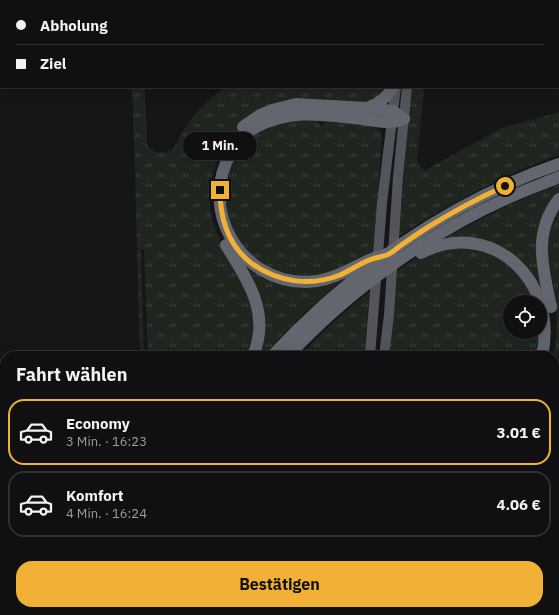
<!DOCTYPE html>
<html lang="de">
<meta charset="utf-8">
<style>
body{margin:0;font-family:"IBM Plex Sans",sans-serif;background:#1e1e20;color:#f1f3f6;height:100vh;display:flex;flex-direction:column;font-size:15px;white-space:nowrap}
*{box-sizing:border-box;margin:0}
p{font-size:13px;color:#9c9d9f}
.icon{flex:none;width:22px;height:22px;fill:none;stroke:currentColor;stroke-width:2;stroke-linecap:round;stroke-linejoin:round}
.map{position:relative;flex:1;overflow:hidden}
.sheet{position:absolute;left:0px;top:351px;width:559px;height:264px;display:flex;flex-direction:column;background:#101012;border-radius:16px 16px 0 0;box-shadow:0 4px 16px #0002,0 0 0 1px #303032}
.sheet>*{flex:none}
.top-card{position:absolute;left:0px;top:0px;width:559px;height:88px;box-shadow:0 4px 16px #0002,0 0 0 1px #303032;display:grid;align-content:center;height:88px;padding:0 16px;background:#101012}
.fabs{position:absolute;left:503px;top:295px;display:grid;gap:8px}
.fabs a{display:grid;place-items:center;width:44px;height:44px;border-radius:50%;background:#101012;box-shadow:0 4px 16px #0002,0 0 0 1px #303032;font-size:20px}
.end{position:absolute;width:18px;height:18px;margin:-9px;border:5px solid #f2b134;background:#111;box-shadow:0 0 0 2px #111}
.from{border-radius:50%}
.bubble{position:absolute;height:28px;border-radius:14px;background:#101012;box-shadow:0 4px 16px #0002,0 0 0 1px #303032;font-size:13px;font-weight:700;line-height:28px;text-align:center}
.top-card b{display:flex;align-items:center;gap:14px;height:38px;font-size:15px}
.top-card b+b{border-top:1px solid #303032}
.top-card i{width:10px;height:10px;background:#f1f3f6}
ul{padding:0;list-style:none}
li{display:flex;align-items:center;gap:12px;height:66px;margin:0 8px 6px;padding:0 8px;border:2px solid #303032;border-radius:16px}
li div{flex:1}
li b{display:block;font-size:15px}
li em{font-style:normal;font-weight:700}
li.selected{border-color:#f2b134}
li>.icon{width:36px;height:36px;stroke-width:1.5}
h2{padding:0 16px;font-size:18px;line-height:48px}
.cta{display:flex;gap:8px;margin-top:auto;padding:8px 16px}
.cta a{flex:1;height:46px;border-radius:16px;background:#f2b134;color:#111;font-size:16px;font-weight:700;line-height:46px;text-align:center}
.map>svg:first-child{display:block}
</style>
<div class="map">
<svg width="559" height="615" viewBox="0 0 559 615">
<defs>
<pattern id="grass-tufts" width="24" height="20" patternUnits="userSpaceOnUse"><rect width="24" height="20" fill="#1e261f"/><path d="M3 7l-1-3M5 7V3M7 7l1-3M15 17l-1-3M17 17v-4M19 17l1-3" fill="none" stroke="#3c433d"/></pattern>
<pattern id="forest-crowns" width="20" height="18" patternUnits="userSpaceOnUse"><rect width="20" height="18" fill="#1e261f"/><path d="M2 6a3 3 0 1 1 6 0M12 15a3 3 0 1 1 6 0" fill="none" stroke="#3c433d"/></pattern>
</defs>
<rect width="100%" height="100%" fill="#161618"/>
<g fill="url(#grass-tufts)">
<path d="M132,87H145L147,145C153,153 163,155 172,149C177,146 179,136 183,131C195,113 209,97 227,87H387L372,103L246,121C213,151 198,198 220,239C227,251 235,262 241,274C245,282 248,293 251,302C252,307 255,312 256,317C257,325 252,346 250,356H148L144,249L141,250L144,356H140C137,266 136,177 132,87Z"/>
<path d="M411,87H424L417,160L421,167L425,170L500,129L559,112V155C502,175 450,204 399,236Z"/>
<path d="M317,119L320,125H323L327,120L370,125L381,131L382,139L373,253L360,262L313,279L285,273H276L268,269L244,250L227,218L224,188L233,156L255,131L292,120Z"/>
<path d="M559,184V194L545,217L549,311L515,258L439,242C478,219 517,200 559,184Z"/>
<path d="M559,204V350L554,367V356H552L555,349L557,324L556,313L547,277L545,236Z"/>
<path d="M473,246L505,258L540,302H510V332H540L539,356H387L395,292L396,291L397,270L419,256L435,249Z"/>
<path d="M235,250L266,276L346,277L301,316L263,356H256L262,333Z"/>
<path d="M370,291L367,317L370,318L366,356H299L329,326Z"/>
<path d="M559,366V424L554,425V380Z"/>
<path d="M0,445H5V583L0,584Z"/>
<path d="M142,610H313L311,615H140Z"/>
<path d="M331,610H356L355,615H329Z"/>
</g>
<path fill="url(#forest-crowns)" d="M5,583V610H89L86,615H0V584Z"/>
<g fill="none" stroke-linecap="round" stroke-linejoin="round">
<g stroke="#53555c" stroke-width="10">
<path d="M411,1V0"/>
<path d="M419,1V0"/>
<path d="M370,356L382,203L396,87"/>
<path d="M384,356L389,315L398,177L407,87"/>
</g>
<g stroke="#63666e" stroke-width="12">
<path d="M367,108C379,104 387,98 393,87"/>
<path d="M243,127L260,115L272,110L296,104L367,108L393,111L404,119"/>
<path d="M226,245C248,281 271,313 253,356"/>
<path d="M421,253C491,217 559,280 542,356"/>
<path d="M387,254C381,256 373,258 367,261C347,271 328,282 305,282C240,282 198,209 231,153C237,143 245,132 256,127C293,108 323,115 362,119C371,120 383,123 392,122C396,122 400,120 404,119"/>
<path d="M551,307C543,269 532,233 559,199"/>
<path d="M272,356C351,271 449,202 559,164"/>
<path d="M288,356C349,290 434,229 517,194C531,188 545,183 559,177"/>
<path d="M120,615L122,610"/>
<path d="M132,615L134,610"/>
<path d="M316,615L318,610"/>
<path d="M325,615L327,610"/>
</g>
</g>
<g fill="none" stroke-linecap="round" stroke-linejoin="round">
<path stroke="#f2b134" stroke-width="5" d="M220,190C220,218 228,245 251,263C277,282 310,287 340,275C349,271 358,265 367,261C373,258 381,257 387,255C392,253 396,249 400,246C410,239 420,232 430,226C454,211 479,198 505,186"/>
</g>
</svg>
<div class="fabs">
<a><svg class="icon" aria-label="locate" viewBox="0 0 24 24"><circle cx="12" cy="12" r="6"/><path d="M12 2v4M12 18v4M2 12h4M18 12h4"/></svg></a>
</div>
<i class="end from" style="left:505px;top:186px"></i>
<i class="end" style="left:220px;top:190px"></i>
<div class="bubble" style="left:183px;top:132px;width:74px">1 Min.</div>
<div class="top-card">
<b><i class="from"></i>Abholung</b>
<b><i></i>Ziel</b>
</div>
<section class="sheet">
<h2>Fahrt wählen</h2>
<ul>
<li class="selected"><svg class="icon" aria-label="car" viewBox="0 0 24 24"><path d="M5 17H2v-5l4-1 3-4h7l3 4 3 1v5h-3M9 17h6M6 11h13"/><circle cx="7" cy="17" r="2"/><circle cx="17" cy="17" r="2"/></svg><div><b>Economy</b><p>3 Min. · 16:23</p></div><em>3.01 €</em></li>
<li><svg class="icon" aria-label="car" viewBox="0 0 24 24"><path d="M5 17H2v-5l4-1 3-4h7l3 4 3 1v5h-3M9 17h6M6 11h13"/><circle cx="7" cy="17" r="2"/><circle cx="17" cy="17" r="2"/></svg><div><b>Komfort</b><p>4 Min. · 16:24</p></div><em>4.06 €</em></li>
</ul>
<div class="cta"><a>Bestätigen</a></div>
</section>
</div>
